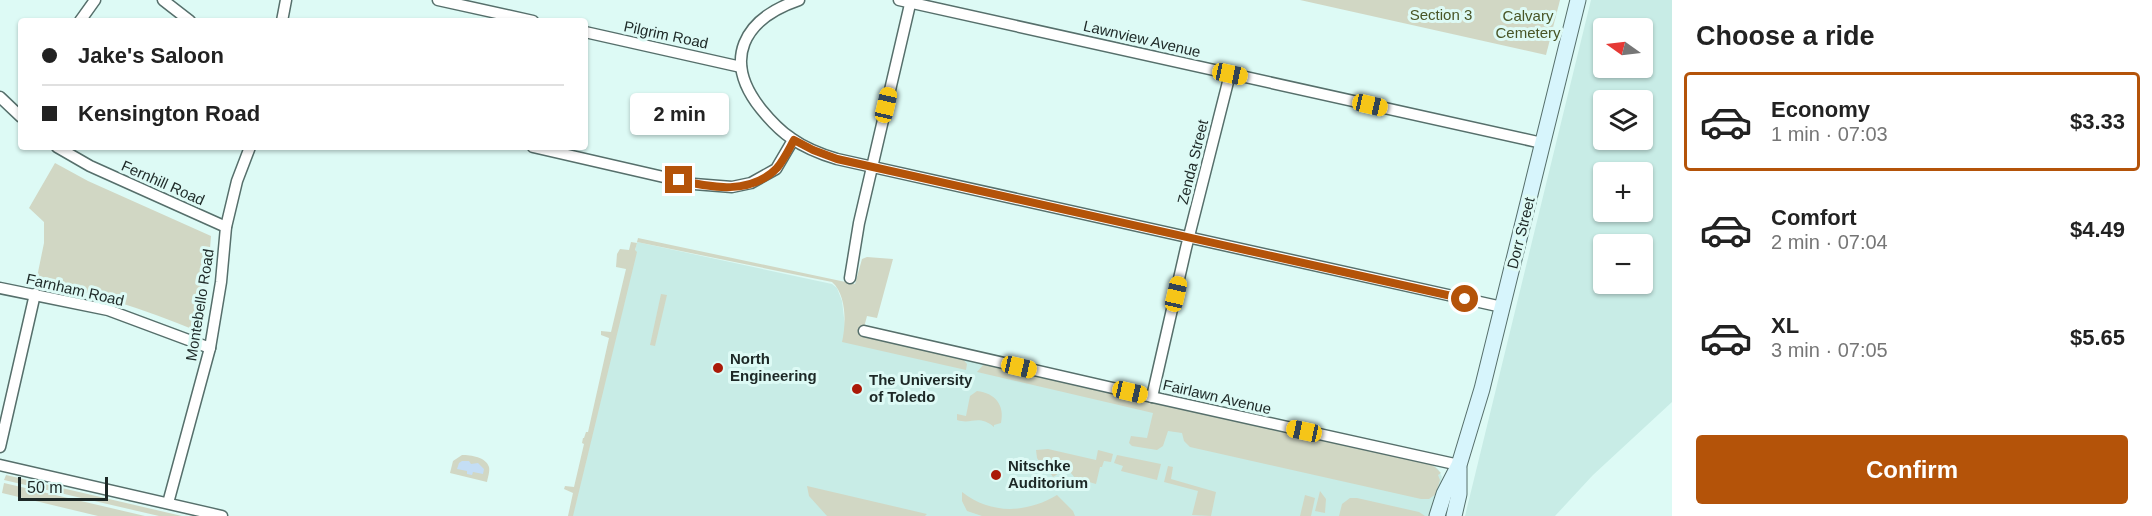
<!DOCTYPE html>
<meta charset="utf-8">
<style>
body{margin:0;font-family:Arial,sans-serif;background:#f6f6f6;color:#222;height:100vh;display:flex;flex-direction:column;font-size:22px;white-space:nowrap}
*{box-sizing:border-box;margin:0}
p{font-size:20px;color:#767676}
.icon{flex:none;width:33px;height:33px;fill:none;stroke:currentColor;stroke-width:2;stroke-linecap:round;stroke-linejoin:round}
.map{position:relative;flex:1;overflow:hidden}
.side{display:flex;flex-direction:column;background:#fff;width:480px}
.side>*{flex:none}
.hud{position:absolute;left:18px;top:18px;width:570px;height:132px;border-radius:6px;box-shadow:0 2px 4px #0004;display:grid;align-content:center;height:132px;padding:0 24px;background:#fff}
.needle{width:39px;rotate:284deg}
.fabs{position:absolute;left:1593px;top:18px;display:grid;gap:12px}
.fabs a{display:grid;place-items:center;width:60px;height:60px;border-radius:6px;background:#fff;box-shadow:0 2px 4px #0004;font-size:30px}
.scale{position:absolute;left:18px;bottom:15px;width:90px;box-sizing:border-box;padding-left:6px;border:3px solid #1d2826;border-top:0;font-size:16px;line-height:21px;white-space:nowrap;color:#1d2826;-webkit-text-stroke:4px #ddfaf5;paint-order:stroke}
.end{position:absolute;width:27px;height:27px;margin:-14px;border:8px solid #b45309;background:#fff;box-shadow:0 0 0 3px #fff}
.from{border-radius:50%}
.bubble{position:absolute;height:42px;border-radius:6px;background:#fff;box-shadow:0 2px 4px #0004;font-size:20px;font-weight:700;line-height:42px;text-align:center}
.car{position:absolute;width:18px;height:36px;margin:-18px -9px;border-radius:8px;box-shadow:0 0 4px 2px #0007;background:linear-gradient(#f5c518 24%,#345 0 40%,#f5c518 0 76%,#345 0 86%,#f5c518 0)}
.hud b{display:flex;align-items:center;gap:21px;height:57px;font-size:22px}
.hud b+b{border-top:2px solid #e0e0e0}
.hud i{width:15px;height:15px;background:#222}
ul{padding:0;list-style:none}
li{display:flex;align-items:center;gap:18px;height:99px;margin:0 12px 9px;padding:0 12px;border:3px solid transparent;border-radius:6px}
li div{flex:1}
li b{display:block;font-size:22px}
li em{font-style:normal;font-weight:700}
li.active{border-color:#b45309}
li>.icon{width:54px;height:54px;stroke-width:1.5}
h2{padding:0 24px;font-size:27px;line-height:72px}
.action{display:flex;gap:12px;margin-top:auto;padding:12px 24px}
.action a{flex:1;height:69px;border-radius:6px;background:#b45309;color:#fff;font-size:24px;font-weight:700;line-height:69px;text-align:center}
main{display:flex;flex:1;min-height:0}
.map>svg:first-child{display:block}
</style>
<main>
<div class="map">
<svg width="1672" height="516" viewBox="0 0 1672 516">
<rect width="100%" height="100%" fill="#ddfaf5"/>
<g fill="#c8ece6" fill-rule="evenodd">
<path d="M1591,0H1672V402L1593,475L1555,516H1465ZM1604,28H1642V68H1604ZM1604,100H1642V140H1604ZM1604,172H1642V212H1604ZM1604,244H1642V284H1604Z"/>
<path d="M637,242L832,284L837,288L842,301L845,326L1432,465L1438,469L1442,477L1432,516H572Z"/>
</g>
<g fill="#d1d7c4">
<path d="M1300,0H1560L1546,55Z"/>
<path d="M55,163L88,181L211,236L207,286L200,330L197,331C144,309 92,292 36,282L44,243V222L29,208Z"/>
<path d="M638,238L855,284L862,259L867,257L893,259L877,318L867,316L862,335L962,358L967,364L966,370L842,342C846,325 847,295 832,282L637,242Z"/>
<path d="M631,242L637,243L635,250L637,252L573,516H568L573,493L564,489L565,486L574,487L584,444L582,443L583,438H584L586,432H588L609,338L601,335V331L611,332L626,269L616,267L617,254L620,249L629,250Z"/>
<path d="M661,294L667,295L655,346L650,345Z"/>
<path d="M990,364L1427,463L1435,467L1441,473L1438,475L1440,480L1436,494L1429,499H1421L1190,447L1184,441L1182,433L1168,431L1163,446L1157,450L1132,446L1129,443L1131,436L1147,438L1153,413L977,372L983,365Z"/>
<path d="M977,391C995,393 1005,405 1001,423L994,425V427C978,414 972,425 957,420V414L966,416L970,396Z"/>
<path d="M1048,449L1096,460L1098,450L1113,454L1111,462L1104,461L1102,467H1100L1096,484L1075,478L1067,468L1053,477L1046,467L1042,466L1037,458L1036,450Z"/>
<path d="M462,455C471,455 486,457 489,467C490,471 488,477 487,482L450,473L453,461Z"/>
<path d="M1117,455L1161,464L1157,480L1121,471L1123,466L1114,463Z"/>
<path d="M1168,466L1173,467L1171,479L1216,492L1211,516L1192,515L1198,491L1164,482Z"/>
<path d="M6,475L182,516H159L4,480Z"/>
<path d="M4,483L145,516H98L2,493Z"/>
<path d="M807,486L927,514L925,516H827L809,496Z"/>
<path d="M1320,491L1326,499L1325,513L1315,511Z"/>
<path d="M962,492C991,515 1027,513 1057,495L1073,511L1075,516H982L967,511L962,501Z"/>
<path d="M1305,495L1315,498L1311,516H1300Z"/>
<path d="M1350,498H1357L1419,512L1425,516H1339L1342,504Z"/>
</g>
<path fill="#c4def5" d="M462,461H469L471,464L478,463L484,469L483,474L473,472L472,475L467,474V471L457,469L459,463Z"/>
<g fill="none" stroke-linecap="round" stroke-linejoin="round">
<defs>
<g id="minor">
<path d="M163,0L190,21"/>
<path d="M438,0L533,21"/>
<path d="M799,0C743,19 722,60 761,109C770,120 779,130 791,138C805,148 820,154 837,159L1502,307"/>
<path d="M899,0L1542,143"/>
<path d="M80,21L95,0"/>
<path d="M282,21L286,0"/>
<path d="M585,32L741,67"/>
<path d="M0,97L21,117"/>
<path d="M57,147L90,166L226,227"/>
<path d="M533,147L694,184L732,187L751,183L776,169L793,140"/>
<path d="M850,278L859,223L911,0"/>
<path d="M0,288L108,310L210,348"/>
<path d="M864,331L1152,397L1459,465"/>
<path d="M1152,397L1186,248L1230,74"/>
<path d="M0,447L35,294"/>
<path d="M0,465L222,516"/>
<path d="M168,503L210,348L221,282L226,227L237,181L250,147"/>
</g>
<g id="secondary">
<path d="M1437,516L1444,494L1459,465L1482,389L1578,0"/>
<path d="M1454,516L1459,494V468"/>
</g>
</defs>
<use href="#minor" stroke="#566f6b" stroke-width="13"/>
<use href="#secondary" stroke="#566f6b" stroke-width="17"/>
<use href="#minor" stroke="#fff" stroke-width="10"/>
<use href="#secondary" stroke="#d7f5fc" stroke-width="15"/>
</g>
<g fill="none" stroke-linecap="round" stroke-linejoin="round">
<path stroke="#b45309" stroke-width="8" d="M679,180C711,188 751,195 777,168C784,160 789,149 794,140L813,150L837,159L1465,299"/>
</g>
<g fill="#aa1907" stroke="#ddfaf5" stroke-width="2">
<circle cx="718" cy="368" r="6"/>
<circle cx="857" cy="389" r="6"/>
<circle cx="996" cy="475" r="6"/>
</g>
<g text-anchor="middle" stroke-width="6" stroke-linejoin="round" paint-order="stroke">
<g font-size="15" fill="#485526" stroke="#ddfaf5">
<text x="1441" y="20">Section 3</text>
<text x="1528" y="21">Calvary<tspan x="1528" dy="17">Cemetery</tspan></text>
</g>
<g font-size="15" fill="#1d2826" stroke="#ddfaf5">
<text transform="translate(666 35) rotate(12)" y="5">Pilgrim Road</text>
<text transform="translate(1142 39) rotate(13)" y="5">Lawnview Avenue</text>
<text transform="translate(1193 162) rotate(-76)" y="5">Zenda Street</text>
<text transform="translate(163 183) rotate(24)" y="5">Fernhill Road</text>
<text transform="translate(1521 233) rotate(-76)" y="5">Dorr Street</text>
<text transform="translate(75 290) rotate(13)" y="5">Farnham Road</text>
<text transform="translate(200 305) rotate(-81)" y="5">Montebello Road</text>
<text transform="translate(1217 397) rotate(13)" y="5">Fairlawn Avenue</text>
</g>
<g font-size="15" font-weight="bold" fill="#1d2826" stroke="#ddfaf5" text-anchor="start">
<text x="730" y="364">North<tspan x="730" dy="17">Engineering</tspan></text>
<text x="869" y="385">The University<tspan x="869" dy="17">of Toledo</tspan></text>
<text x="1008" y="471">Nitschke<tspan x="1008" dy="17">Auditorium</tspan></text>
</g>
</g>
</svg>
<div class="fabs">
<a><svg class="needle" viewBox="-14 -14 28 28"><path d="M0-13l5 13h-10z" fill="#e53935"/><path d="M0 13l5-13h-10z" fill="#767676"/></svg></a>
<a><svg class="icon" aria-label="layers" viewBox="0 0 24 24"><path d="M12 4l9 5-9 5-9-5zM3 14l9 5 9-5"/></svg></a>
<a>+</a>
<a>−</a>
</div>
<div class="scale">50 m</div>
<i class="end from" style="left:1465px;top:299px"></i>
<i class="end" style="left:679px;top:180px"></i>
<div class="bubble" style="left:630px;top:93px;width:99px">2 min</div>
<i class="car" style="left:1230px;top:74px;rotate:102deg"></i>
<i class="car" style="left:886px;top:105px;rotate:13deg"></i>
<i class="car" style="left:1370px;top:105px;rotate:103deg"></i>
<i class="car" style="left:1176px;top:294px;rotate:13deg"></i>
<i class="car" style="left:1019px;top:367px;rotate:103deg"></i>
<i class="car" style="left:1130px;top:392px;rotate:103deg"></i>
<i class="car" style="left:1304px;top:431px;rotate:282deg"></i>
<div class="hud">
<b><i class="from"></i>Jake's Saloon</b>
<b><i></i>Kensington Road</b>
</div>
</div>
<section class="side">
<h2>Choose a ride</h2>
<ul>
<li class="active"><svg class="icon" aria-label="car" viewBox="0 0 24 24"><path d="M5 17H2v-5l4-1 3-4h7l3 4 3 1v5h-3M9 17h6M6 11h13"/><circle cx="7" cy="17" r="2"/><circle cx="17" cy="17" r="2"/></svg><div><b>Economy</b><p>1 min · 07:03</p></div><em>$3.33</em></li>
<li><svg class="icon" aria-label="car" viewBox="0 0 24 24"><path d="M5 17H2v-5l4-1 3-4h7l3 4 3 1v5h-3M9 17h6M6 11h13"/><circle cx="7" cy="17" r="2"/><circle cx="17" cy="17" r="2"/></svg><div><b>Comfort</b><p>2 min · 07:04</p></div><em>$4.49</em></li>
<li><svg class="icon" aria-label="car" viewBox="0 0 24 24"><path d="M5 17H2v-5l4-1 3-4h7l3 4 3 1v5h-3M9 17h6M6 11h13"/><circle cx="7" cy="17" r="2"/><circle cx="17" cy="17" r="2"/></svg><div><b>XL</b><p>3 min · 07:05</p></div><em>$5.65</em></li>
</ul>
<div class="action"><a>Confirm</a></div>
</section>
</main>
